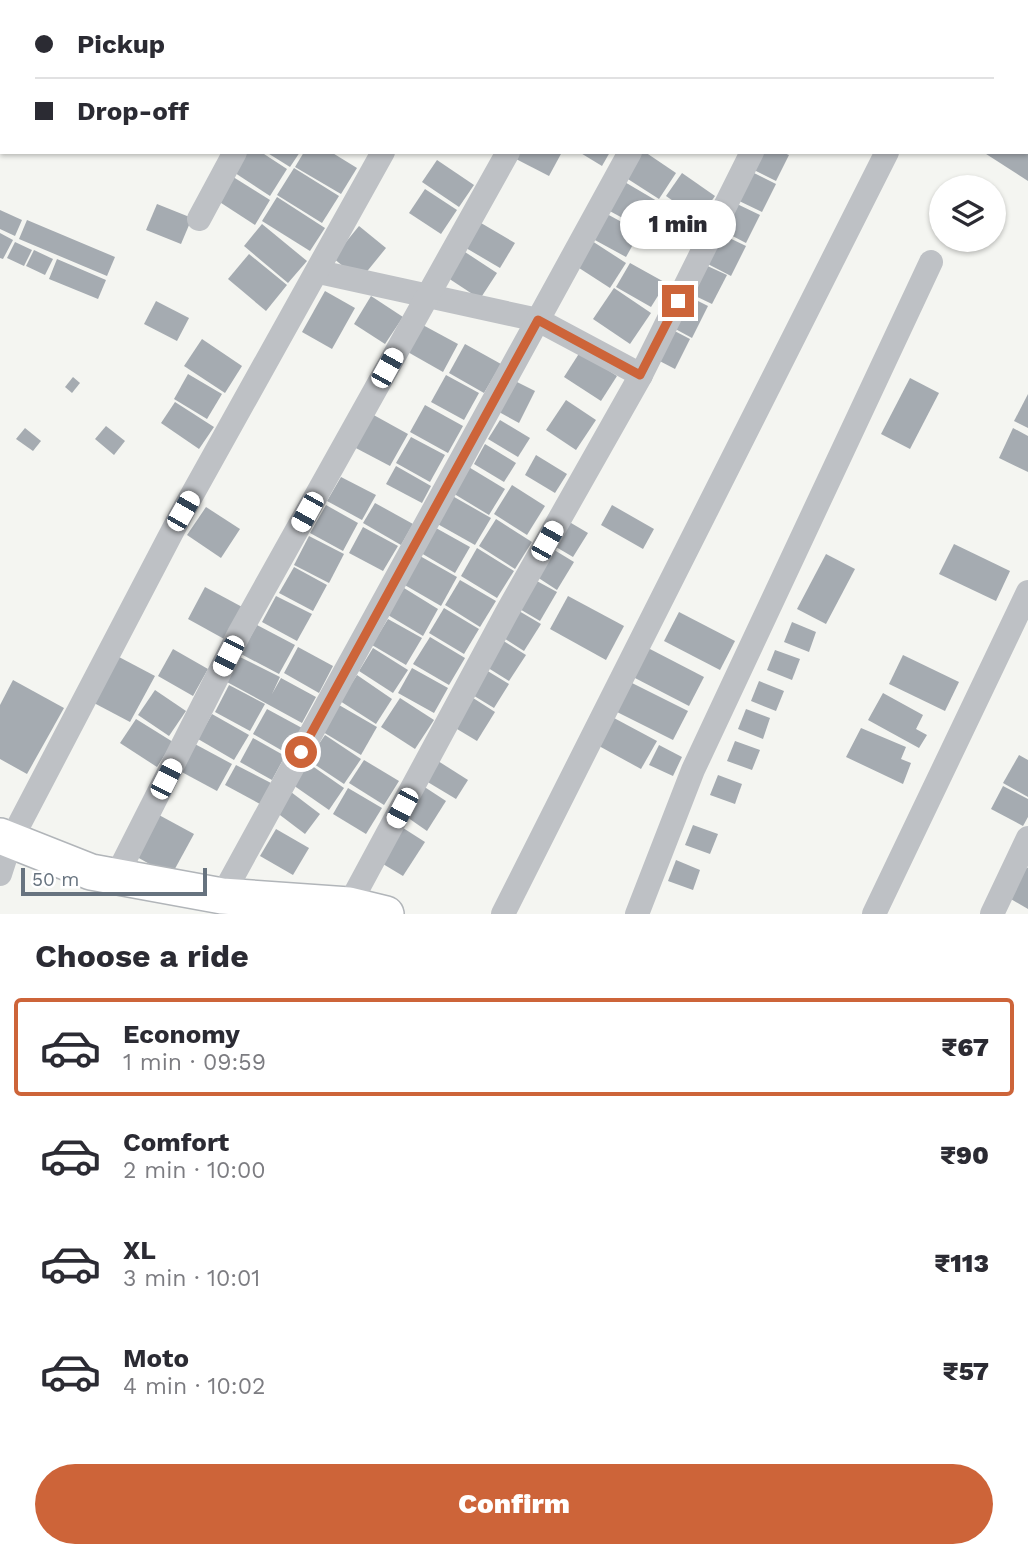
<!DOCTYPE html>
<meta charset="utf-8">
<style>
body{margin:0;font-family:"Work Sans",sans-serif;background:#f2f2f3;color:#2b2b33;height:100vh;display:flex;flex-direction:column;font-size:26px;white-space:nowrap}
*{box-sizing:border-box;margin:0}
p{font-size:23px;color:#7c7c81}
.icon{flex:none;width:38px;height:38px;fill:none;stroke:currentColor;stroke-width:2;stroke-linecap:round;stroke-linejoin:round}
.map{position:relative;height:914px;overflow:hidden}
.panel{display:flex;flex-direction:column;background:#fff;flex:1}
.panel>*{flex:none}
.top-card{position:absolute;left:0px;top:0px;width:1029px;height:154px;box-shadow:0 2px 5px #0004;display:grid;align-content:center;height:154px;padding:0 35px;background:#fff}
.buttons{position:absolute;left:929px;top:175px;display:grid;gap:14px}
.buttons a{display:grid;place-items:center;width:77px;height:77px;border-radius:50%;background:#fff;box-shadow:0 2px 5px #0004;font-size:35px}
.scale{position:absolute;left:21px;bottom:18px;width:186px;box-sizing:border-box;padding-left:7px;border:4px solid #67737f;border-top:0;font-size:19px;line-height:24px;white-space:nowrap;color:#67737f;-webkit-text-stroke:5px #fff;paint-order:stroke}
.end{position:absolute;width:32px;height:32px;margin:-16px;border:9px solid #cd6439;background:#fff;box-shadow:0 0 0 4px #fff}
.from{border-radius:50%}
.bubble{position:absolute;height:49px;border-radius:24px;background:#fff;box-shadow:0 2px 5px #0004;font-size:23px;font-weight:800;line-height:49px;text-align:center}
.car{position:absolute;width:21px;height:42px;margin:-21px -10px;border-radius:9px;box-shadow:0 0 5px 2px #0007;background:linear-gradient(#fff 24%,#345 0 40%,#fff 0 76%,#345 0 86%,#fff 0)}
.top-card b{display:flex;align-items:center;gap:24px;height:66px;font-size:26px}
.top-card b+b{border-top:2px solid #e1e1e2}
.top-card i{width:18px;height:18px;background:#2b2b33}
ul{padding:0;list-style:none}
li{display:flex;align-items:center;gap:21px;height:98px;margin:0 14px 10px;padding:0 21px;border:4px solid transparent;border-radius:7px}
li div{flex:1}
li b{display:block;font-size:26px}
li em{font-style:normal;font-weight:800}
li.on{border-color:#cd6439}
li>.icon{width:63px;height:63px;stroke-width:1.5}
h2{padding:0 35px;font-size:32px;line-height:84px}
.action{display:flex;gap:14px;margin-top:auto;padding:14px 35px}
.action a{flex:1;height:80px;border-radius:42px;background:#cd6439;color:#fff;font-size:28px;font-weight:800;line-height:80px;text-align:center}
.map>svg:first-child{display:block}
</style>
<div class="map">
<svg width="1028" height="914" viewBox="0 0 1028 914">
<rect width="100%" height="100%" fill="#f4f5f1"/>
<g fill="#a5abb1">
<path d="M244,152H261L287,169L270,196L232,171Z"/>
<path d="M266,152H300L290,167Z"/>
<path d="M304,152H331L357,168L341,194L295,167Z"/>
<path d="M520,152H562L549,176L516,159Z"/>
<path d="M579,152H610L602,166Z"/>
<path d="M635,152H645L676,173L659,199L620,174Z"/>
<path d="M760,152H782L789,155L776,181L752,169Z"/>
<path d="M983,152H1028V181Z"/>
<path d="M437,160L474,185L459,207L422,182Z"/>
<path d="M294,168L339,196L322,223L277,195Z"/>
<path d="M750,171L776,184L762,212L735,199Z"/>
<path d="M682,173L715,196L699,219L666,196Z"/>
<path d="M230,175L270,200L255,225L215,199Z"/>
<path d="M623,181L657,201L641,228L606,209Z"/>
<path d="M425,189L457,210L441,234L409,213Z"/>
<path d="M277,197L325,228L310,251L262,221Z"/>
<path d="M735,203L760,215L746,243L721,230Z"/>
<path d="M157,204L192,218L181,244L146,230Z"/>
<path d="M0,210L22,220L15,236L0,229Z"/>
<path d="M607,214L640,232L626,257L593,239Z"/>
<path d="M27,220L115,257L107,276L19,239Z"/>
<path d="M481,223L515,243L500,268L466,248Z"/>
<path d="M262,224L307,261L288,283L244,246Z"/>
<path d="M359,226L386,248L360,280L333,258Z"/>
<path d="M0,233L13,240L3,259L0,258Z"/>
<path d="M719,233L746,246L731,276L704,262Z"/>
<path d="M592,241L626,263L610,288L576,266Z"/>
<path d="M15,242L32,250L24,266L7,258Z"/>
<path d="M34,250L53,259L45,275L26,266Z"/>
<path d="M465,252L497,273L480,299L448,278Z"/>
<path d="M249,254L287,285L266,311L228,279Z"/>
<path d="M57,259L106,280L98,299L49,279Z"/>
<path d="M630,263L666,283L651,307L616,287Z"/>
<path d="M701,263L727,275L712,304L687,292Z"/>
<path d="M614,288L651,313L630,344L593,319Z"/>
<path d="M325,291L355,308L332,349L302,332Z"/>
<path d="M684,294L708,306L692,338L668,325Z"/>
<path d="M371,296L403,317L385,344L354,324Z"/>
<path d="M156,301L189,318L177,341L144,324Z"/>
<path d="M421,324L458,344L443,372L406,351Z"/>
<path d="M665,326L690,339L675,369L650,356Z"/>
<path d="M202,339L242,366L225,393L184,366Z"/>
<path d="M465,344L501,364L484,393L449,373Z"/>
<path d="M580,352L617,376L601,401L564,377Z"/>
<path d="M188,374L222,394L207,419L174,399Z"/>
<path d="M446,375L479,393L464,420L431,402Z"/>
<path d="M73,377L80,383L72,393L65,387Z"/>
<path d="M910,378L939,393L910,449L881,434Z"/>
<path d="M515,381L535,391L519,423L499,412Z"/>
<path d="M1028,394V428L1014,421Z"/>
<path d="M566,400L596,420L576,450L546,430Z"/>
<path d="M175,402L214,427L199,449L161,423Z"/>
<path d="M425,405L463,426L448,453L410,432Z"/>
<path d="M370,413L408,434L390,466L352,446Z"/>
<path d="M500,420L530,438L518,457L488,439Z"/>
<path d="M106,426L125,441L114,455L95,439Z"/>
<path d="M25,428L41,441L33,451L16,439Z"/>
<path d="M1013,428L1028,436V472L999,458Z"/>
<path d="M411,437L445,455L430,482L396,463Z"/>
<path d="M485,444L516,463L504,482L474,464Z"/>
<path d="M536,455L567,474L555,493L525,475Z"/>
<path d="M396,466L431,486L422,503L386,484Z"/>
<path d="M467,466L505,489L489,515L451,492Z"/>
<path d="M341,477L376,495L362,520L327,501Z"/>
<path d="M512,485L545,506L527,535L494,514Z"/>
<path d="M449,494L491,518L475,545L434,522Z"/>
<path d="M375,503L413,524L401,545L363,523Z"/>
<path d="M326,505L358,523L343,551L310,533Z"/>
<path d="M612,505L654,529L643,549L601,525Z"/>
<path d="M206,507L240,529L221,558L187,535Z"/>
<path d="M496,519L532,542L515,569L479,546Z"/>
<path d="M566,520L588,533L573,557L551,544Z"/>
<path d="M363,527L398,546L383,571L349,553Z"/>
<path d="M436,528L470,547L455,573L421,553Z"/>
<path d="M309,536L344,554L329,583L294,565Z"/>
<path d="M954,544L1010,571L996,601L939,574Z"/>
<path d="M477,548L514,571L497,598L461,576Z"/>
<path d="M551,548L574,562L557,590L534,575Z"/>
<path d="M826,554L855,569L826,624L797,609Z"/>
<path d="M420,556L457,577L441,606L403,584Z"/>
<path d="M294,567L327,585L313,611L279,593Z"/>
<path d="M460,580L496,601L480,627L445,605Z"/>
<path d="M535,580L557,592L540,621L518,608Z"/>
<path d="M205,587L244,608L226,640L188,619Z"/>
<path d="M404,588L438,609L423,636L388,615Z"/>
<path d="M276,596L312,614L297,641L262,622Z"/>
<path d="M568,596L624,626L606,660L550,629Z"/>
<path d="M444,608L479,629L464,654L429,633Z"/>
<path d="M519,611L541,624L524,651L502,637Z"/>
<path d="M679,612L735,641L720,670L664,641Z"/>
<path d="M388,619L422,638L406,665L372,645Z"/>
<path d="M792,622L816,632L809,652L784,642Z"/>
<path d="M257,625L295,645L279,674L241,654Z"/>
<path d="M430,637L465,658L449,685L413,664Z"/>
<path d="M502,640L526,655L509,681L485,666Z"/>
<path d="M298,647L333,666L319,693L284,673Z"/>
<path d="M373,648L408,670L393,693L359,671Z"/>
<path d="M648,648L704,677L689,706L633,677Z"/>
<path d="M173,649L208,669L193,696L158,676Z"/>
<path d="M775,650L800,659L792,680L767,670Z"/>
<path d="M903,655L959,682L945,711L889,684Z"/>
<path d="M119,657L155,676L130,722L94,703Z"/>
<path d="M240,657L280,677L272,694L281,678L316,697L302,723L227,682Z"/>
<path d="M412,668L448,688L434,713L398,693Z"/>
<path d="M486,670L509,684L494,708L471,694Z"/>
<path d="M357,675L392,699L376,724L340,701Z"/>
<path d="M13,680L64,708L27,774L0,759V705Z"/>
<path d="M759,681L784,691L776,711L751,701Z"/>
<path d="M632,683L688,711L673,740L617,712Z"/>
<path d="M229,685L265,704L250,731L215,712Z"/>
<path d="M155,690L186,711L169,736L138,715Z"/>
<path d="M883,693L923,715L916,729L927,735L919,748L868,720Z"/>
<path d="M470,696L495,712L477,741L452,726Z"/>
<path d="M400,698L434,720L415,749L381,727Z"/>
<path d="M339,705L377,727L361,755L323,732Z"/>
<path d="M267,709L302,728L288,754L253,734Z"/>
<path d="M746,709L770,718L763,739L738,729Z"/>
<path d="M212,714L249,735L234,760L198,739Z"/>
<path d="M614,718L657,741L641,769L599,746Z"/>
<path d="M136,719L173,742L157,767L120,743Z"/>
<path d="M861,728L906,747L901,759L911,763L903,784L846,757Z"/>
<path d="M325,735L361,759L344,784L308,760Z"/>
<path d="M253,738L285,756L272,780L240,762Z"/>
<path d="M735,741L760,750L752,770L727,761Z"/>
<path d="M193,743L232,764L217,791L178,770Z"/>
<path d="M659,745L682,757L673,776L649,765Z"/>
<path d="M1019,755L1028,760V797L1003,783Z"/>
<path d="M364,760L399,781L384,805L349,783Z"/>
<path d="M438,761L468,780L456,799L426,781Z"/>
<path d="M308,763L344,788L329,810L293,785Z"/>
<path d="M236,765L271,783L260,804L225,785Z"/>
<path d="M718,775L742,784L735,804L710,795Z"/>
<path d="M423,786L446,801L427,831L404,815Z"/>
<path d="M1003,786L1028,799V817L1023,826L991,809Z"/>
<path d="M348,788L382,808L366,834L333,814Z"/>
<path d="M291,792L320,814L305,834L276,812Z"/>
<path d="M159,815L194,834L171,876L137,857Z"/>
<path d="M693,825L718,834L710,854L685,845Z"/>
<path d="M400,826L425,842L403,876L378,861Z"/>
<path d="M276,829L309,848L293,875L260,856Z"/>
<path d="M676,860L700,870L693,890L668,881Z"/>
<path d="M1022,864L1028,868V909L1004,895Z"/>
</g>
<g fill="none" stroke-linecap="round" stroke-linejoin="round">
<defs>
<path id="secondary" d="M0,836L91,872L222,896L349,905L386,914"/>
</defs>
<use href="#secondary" stroke="#b1b5b9" stroke-width="38"/>
<g stroke="#bec1c5" stroke-width="24">
<path d="M182,0L185,2"/>
<path d="M966,0L969,2"/>
<path d="M16,2L17,0"/>
<path d="M319,2L320,0"/>
<path d="M464,2L465,0"/>
<path d="M584,2L585,0"/>
<path d="M713,2L714,0"/>
<path d="M831,2L832,0"/>
<path d="M1027,12L1028,11"/>
<path d="M1027,35H1028"/>
<path d="M0,44L2,29"/>
<path d="M199,219L235,152"/>
<path d="M319,272L538,320L641,375"/>
<path d="M0,874L11,840L183,511L383,152"/>
<path d="M116,877L240,632L508,152"/>
<path d="M222,896L630,152"/>
<path d="M349,905L507,612L641,375L752,152"/>
<path d="M503,914L887,152"/>
<path d="M637,914L693,770L931,262"/>
<path d="M874,914L1028,592"/>
<path d="M992,914L1028,838"/>
</g>
<use href="#secondary" stroke="#fff" stroke-width="35"/>
</g>
<g fill="none" stroke-linecap="round" stroke-linejoin="round">
<path stroke="#cd6439" stroke-width="9" d="M301,752L538,320L640,375L678,301"/>
</g>
</svg>
<div class="buttons">
<a><svg class="icon" aria-label="layers" viewBox="0 0 24 24"><path d="M12 4l9 5-9 5-9-5zM3 14l9 5 9-5"/></svg></a>
</div>
<div class="scale">50 m</div>
<i class="end from" style="left:301px;top:752px"></i>
<i class="end" style="left:678px;top:301px"></i>
<div class="bubble" style="left:620px;top:200px;width:116px">1 min</div>
<i class="car" style="left:387px;top:368px;rotate:29deg"></i>
<i class="car" style="left:183px;top:511px;rotate:30deg"></i>
<i class="car" style="left:307px;top:512px;rotate:209deg"></i>
<i class="car" style="left:547px;top:541px;rotate:29deg"></i>
<i class="car" style="left:228px;top:656px;rotate:207deg"></i>
<i class="car" style="left:166px;top:779px;rotate:27deg"></i>
<i class="car" style="left:402px;top:808px;rotate:208deg"></i>
<div class="top-card">
<b><i class="from"></i>Pickup</b>
<b><i></i>Drop-off</b>
</div>
</div>
<section class="panel">
<h2>Choose a ride</h2>
<ul>
<li class="on"><svg class="icon" aria-label="car" viewBox="0 0 24 24"><path d="M5 17H2v-5l4-1 3-4h7l3 4 3 1v5h-3M9 17h6M6 11h13"/><circle cx="7" cy="17" r="2"/><circle cx="17" cy="17" r="2"/></svg><div><b>Economy</b><p>1 min · 09:59</p></div><em>₹67</em></li>
<li><svg class="icon" aria-label="car" viewBox="0 0 24 24"><path d="M5 17H2v-5l4-1 3-4h7l3 4 3 1v5h-3M9 17h6M6 11h13"/><circle cx="7" cy="17" r="2"/><circle cx="17" cy="17" r="2"/></svg><div><b>Comfort</b><p>2 min · 10:00</p></div><em>₹90</em></li>
<li><svg class="icon" aria-label="car" viewBox="0 0 24 24"><path d="M5 17H2v-5l4-1 3-4h7l3 4 3 1v5h-3M9 17h6M6 11h13"/><circle cx="7" cy="17" r="2"/><circle cx="17" cy="17" r="2"/></svg><div><b>XL</b><p>3 min · 10:01</p></div><em>₹113</em></li>
<li><svg class="icon" aria-label="car" viewBox="0 0 24 24"><path d="M5 17H2v-5l4-1 3-4h7l3 4 3 1v5h-3M9 17h6M6 11h13"/><circle cx="7" cy="17" r="2"/><circle cx="17" cy="17" r="2"/></svg><div><b>Moto</b><p>4 min · 10:02</p></div><em>₹57</em></li>
</ul>
<div class="action"><a>Confirm</a></div>
</section>
